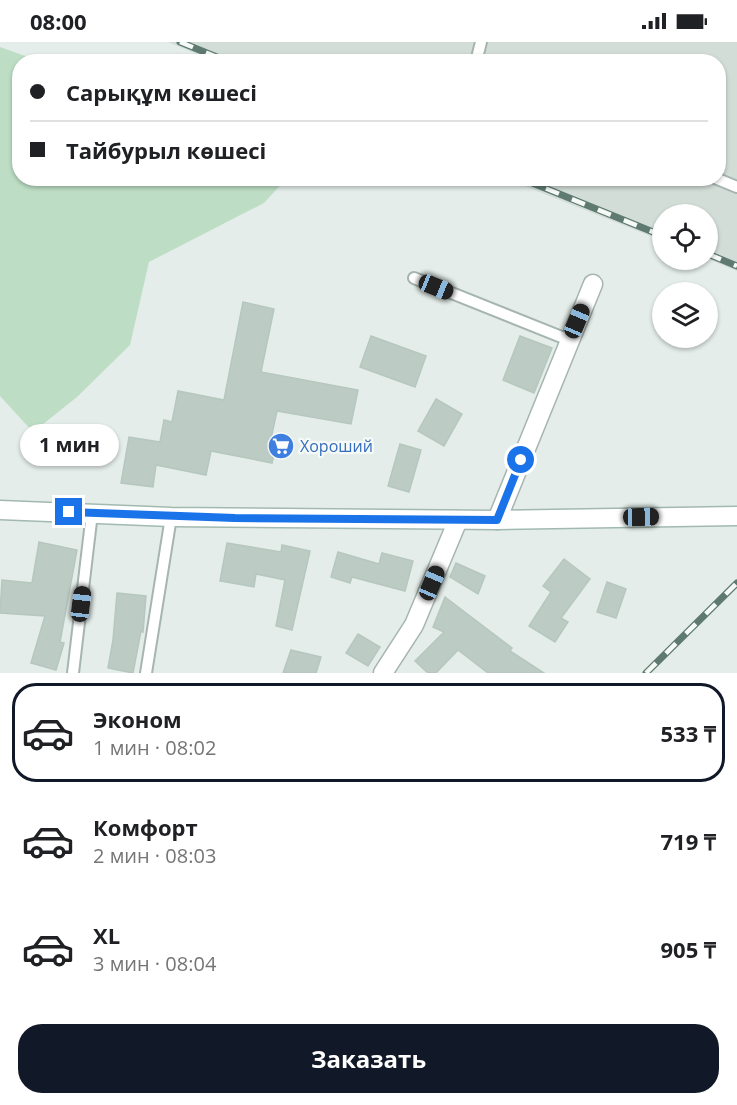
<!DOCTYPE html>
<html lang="ru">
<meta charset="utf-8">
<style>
body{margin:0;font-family:"Open Sans",sans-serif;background:#f6f6f6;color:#202124;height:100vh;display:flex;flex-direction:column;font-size:22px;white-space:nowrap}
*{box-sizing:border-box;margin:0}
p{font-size:20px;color:#757577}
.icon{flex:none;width:33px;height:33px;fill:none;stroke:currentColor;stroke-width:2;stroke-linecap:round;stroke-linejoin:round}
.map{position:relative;height:631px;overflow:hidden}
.details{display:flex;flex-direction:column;background:#fff;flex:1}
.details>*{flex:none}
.hud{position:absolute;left:12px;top:12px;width:714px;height:132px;border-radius:24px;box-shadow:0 2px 4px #0004;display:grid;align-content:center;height:132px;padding:0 18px;background:#fff}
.buttons{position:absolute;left:652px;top:162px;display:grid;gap:12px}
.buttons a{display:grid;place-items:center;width:66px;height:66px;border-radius:50%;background:#fff;box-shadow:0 2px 4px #0004;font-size:30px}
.end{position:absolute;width:27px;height:27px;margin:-14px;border:8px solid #1a73e8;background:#fff;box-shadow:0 0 0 3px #fff}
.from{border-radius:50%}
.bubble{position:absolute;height:42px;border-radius:21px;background:#fff;box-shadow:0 2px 4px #0004;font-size:20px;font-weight:700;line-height:42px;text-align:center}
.car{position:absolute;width:18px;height:36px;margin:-18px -9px;border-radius:8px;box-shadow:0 0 4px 2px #0007;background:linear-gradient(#222 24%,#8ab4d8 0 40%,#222 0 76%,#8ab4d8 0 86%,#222 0)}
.hud b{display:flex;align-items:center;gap:21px;height:57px;font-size:22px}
.hud b+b{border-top:2px solid #e0e0e0}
.hud i{width:15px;height:15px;background:#202124}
ul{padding:10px 0 0;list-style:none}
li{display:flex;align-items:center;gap:18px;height:99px;margin:0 12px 9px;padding:0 6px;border:3px solid transparent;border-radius:24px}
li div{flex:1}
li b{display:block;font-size:22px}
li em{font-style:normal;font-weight:700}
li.active{border-color:#111827}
li>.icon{width:54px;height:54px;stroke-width:1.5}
.button{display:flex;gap:12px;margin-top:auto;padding:12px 18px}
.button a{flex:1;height:69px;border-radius:24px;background:#111827;color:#fff;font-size:24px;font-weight:700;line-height:69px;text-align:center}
.status{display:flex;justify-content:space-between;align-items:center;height:42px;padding:0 30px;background:#fff;direction:ltr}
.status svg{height:16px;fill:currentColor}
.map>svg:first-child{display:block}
</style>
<div class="status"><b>08:00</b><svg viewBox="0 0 49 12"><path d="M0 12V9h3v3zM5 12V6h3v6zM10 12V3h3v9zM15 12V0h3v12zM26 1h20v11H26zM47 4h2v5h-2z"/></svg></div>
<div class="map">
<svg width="737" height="631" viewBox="0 0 737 631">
<rect width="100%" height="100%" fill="#e4ede9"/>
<path fill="#d2ddd8" d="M168,0H737V229L708,217V172H663V199L507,137L718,136V20H216Z"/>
<path fill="#bddec5" d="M0,5L39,19L20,20V136L286,137L264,161L149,220L130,303L77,355L33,390L0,354Z"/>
<g fill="#bccbc4" stroke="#b6c7bf" stroke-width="1.5">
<path d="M243,260L274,267L261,330L358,348L351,382L277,369L270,401L276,402L272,421L211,409L206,433L156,423L153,445L121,441L129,395L160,400L164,378L172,380L178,349L224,358Z"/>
<path d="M371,294L426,314L415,345L360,325Z"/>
<path d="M520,294L552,306L534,351L503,338Z"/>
<path d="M436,357L462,372L444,404L418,389Z"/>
<path d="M400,402L421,408L409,450L388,444Z"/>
<path d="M39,500L77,508L60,600L64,601L56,628L31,621L45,574L0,571L2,538L32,541Z"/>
<path d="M227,501L281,510L282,503L310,509L292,588L276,584L285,538L256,532L254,545L220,539Z"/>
<path d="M338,510L379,522L382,511L413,519L405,549L352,535L350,541L331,535Z"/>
<path d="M564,517L590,537L561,576L568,580L555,600L529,584L551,550L543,544Z"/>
<path d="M456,521L485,534L478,552L450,535Z"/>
<path d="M607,540L626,547L616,576L597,570Z"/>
<path d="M117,551L146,554L143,590L141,589L133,631L108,626L113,598Z"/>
<path d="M445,555L512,606L510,609L544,631H488L458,608L436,631H428L415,619L444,590L433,585Z"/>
<path d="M358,592L380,605L368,624L346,611Z"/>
<path d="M291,608L321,615L316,631H283Z"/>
</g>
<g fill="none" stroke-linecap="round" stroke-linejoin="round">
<defs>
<g id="service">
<path d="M476,20L481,0"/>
<path d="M715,136L737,145"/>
<path d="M414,236L569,298"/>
<path d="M73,631L92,471"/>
<path d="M146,631L171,475"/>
</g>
<g id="minor">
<path d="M497,478L593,242"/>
<path d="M383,631L414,583L458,478"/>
</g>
<path id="secondary" d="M0,468L171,475L497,478L737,474"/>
</defs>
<use href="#service" stroke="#a6b5b0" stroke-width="14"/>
<use href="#minor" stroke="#a6b5b0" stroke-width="21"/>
<use href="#secondary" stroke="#a2b9b0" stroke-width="21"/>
<use href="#service" stroke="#fff" stroke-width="10"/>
<use href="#minor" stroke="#fff" stroke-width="18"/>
<use href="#secondary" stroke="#fff" stroke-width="18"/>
<defs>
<g id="rail">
<path d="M180,0L229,20"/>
<path d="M520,136L663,194"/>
<path d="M708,212L737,224"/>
<path d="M646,631L737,541"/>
</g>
</defs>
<use href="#rail" stroke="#5e7a71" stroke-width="7"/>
<use href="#rail" stroke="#f5faf7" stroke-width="4.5" stroke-dasharray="14" stroke-linecap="butt"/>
</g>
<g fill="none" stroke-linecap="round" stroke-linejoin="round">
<path stroke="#1a73e8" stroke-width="8" d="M69,470L235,476L497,478L521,418"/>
</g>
<defs>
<symbol id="supermarket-disc" viewBox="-11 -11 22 22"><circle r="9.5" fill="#3f7fe0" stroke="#f5faf7"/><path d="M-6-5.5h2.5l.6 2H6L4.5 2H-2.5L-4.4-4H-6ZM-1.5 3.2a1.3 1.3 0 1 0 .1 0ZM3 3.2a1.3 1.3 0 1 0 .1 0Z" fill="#fff"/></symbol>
</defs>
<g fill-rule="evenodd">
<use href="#supermarket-disc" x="266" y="389" width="30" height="30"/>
</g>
<g text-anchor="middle" stroke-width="4.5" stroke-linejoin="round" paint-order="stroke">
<g font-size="16" fill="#366cbe" stroke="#f5faf7" text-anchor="start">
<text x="300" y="410">Хороший</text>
</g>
</g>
</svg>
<div class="buttons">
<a><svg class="icon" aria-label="locate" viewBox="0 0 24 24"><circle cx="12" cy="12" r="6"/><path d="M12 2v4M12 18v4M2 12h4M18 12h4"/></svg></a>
<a><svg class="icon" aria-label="layers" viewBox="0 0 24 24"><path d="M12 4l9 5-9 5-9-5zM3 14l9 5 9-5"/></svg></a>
</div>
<i class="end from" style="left:521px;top:418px"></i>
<i class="end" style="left:69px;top:470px"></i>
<div class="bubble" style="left:20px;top:382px;width:99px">1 мин</div>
<i class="car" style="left:436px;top:245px;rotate:112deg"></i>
<i class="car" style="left:577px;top:279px;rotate:23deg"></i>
<i class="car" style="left:641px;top:475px;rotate:89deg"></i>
<i class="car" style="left:432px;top:541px;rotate:23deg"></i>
<i class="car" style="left:81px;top:562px;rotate:7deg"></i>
<div class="hud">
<b><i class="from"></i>Сарықұм көшесі</b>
<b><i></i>Тайбурыл көшесі</b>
</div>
</div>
<section class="details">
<ul>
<li class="active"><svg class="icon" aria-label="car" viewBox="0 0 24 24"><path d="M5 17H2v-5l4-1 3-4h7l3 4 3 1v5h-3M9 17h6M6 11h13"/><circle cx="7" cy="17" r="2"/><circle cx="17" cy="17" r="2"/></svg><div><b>Эконом</b><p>1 мин · 08:02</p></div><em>533 ₸</em></li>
<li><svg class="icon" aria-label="car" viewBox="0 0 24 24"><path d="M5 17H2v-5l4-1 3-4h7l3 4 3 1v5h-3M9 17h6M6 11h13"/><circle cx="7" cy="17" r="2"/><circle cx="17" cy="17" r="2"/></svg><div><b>Комфорт</b><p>2 мин · 08:03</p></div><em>719 ₸</em></li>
<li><svg class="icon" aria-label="car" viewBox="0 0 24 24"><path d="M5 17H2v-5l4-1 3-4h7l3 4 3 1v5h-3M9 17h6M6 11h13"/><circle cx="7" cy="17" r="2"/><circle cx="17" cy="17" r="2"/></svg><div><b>XL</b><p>3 мин · 08:04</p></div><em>905 ₸</em></li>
</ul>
<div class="button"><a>Заказать</a></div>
</section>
